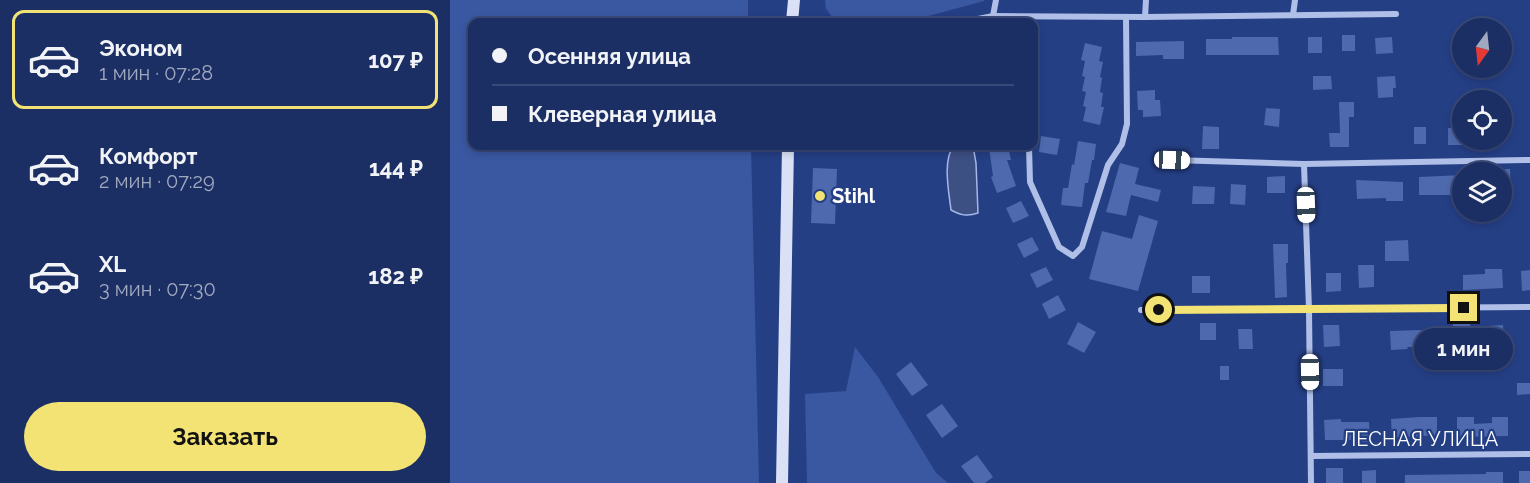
<!DOCTYPE html>
<html lang="ru">
<meta charset="utf-8">
<style>
body{margin:0;font-family:Raleway,sans-serif;background:#293b6d;color:#f1f3f6;height:100vh;display:flex;flex-direction:column;font-size:22px;white-space:nowrap}
*{box-sizing:border-box;margin:0}
p{font-size:20px;color:#a0a9bf}
.icon{flex:none;width:33px;height:33px;fill:none;stroke:currentColor;stroke-width:2;stroke-linecap:round;stroke-linejoin:round}
.map{position:relative;flex:1;overflow:hidden}
.panel{display:flex;flex-direction:column;background:#1c2f64;width:450px}
.panel>*{flex:none}
.guide{position:absolute;left:18px;top:18px;width:570px;height:132px;border-radius:12px;box-shadow:0 3px 9px #0003,0 0 0 2px #3a4a78;display:grid;align-content:center;height:132px;padding:0 24px;background:#1c2f64}
.needle{width:39px;rotate:195deg}
.controls{position:absolute;left:1002px;top:18px;display:grid;gap:12px}
.controls a{display:grid;place-items:center;width:60px;height:60px;border-radius:50%;background:#1c2f64;box-shadow:0 3px 9px #0003,0 0 0 2px #3a4a78;font-size:30px}
.end{position:absolute;width:27px;height:27px;margin:-14px;border:8px solid #f2e374;background:#111;box-shadow:0 0 0 3px #111}
.from{border-radius:50%}
.bubble{position:absolute;height:42px;border-radius:21px;background:#1c2f64;box-shadow:0 3px 9px #0003,0 0 0 2px #3a4a78;font-size:20px;font-weight:700;line-height:42px;text-align:center}
.car{position:absolute;width:18px;height:36px;margin:-18px -9px;border-radius:8px;box-shadow:0 0 4px 2px #0007;background:linear-gradient(#fff 24%,#345 0 40%,#fff 0 76%,#345 0 86%,#fff 0)}
.guide b{display:flex;align-items:center;gap:21px;height:57px;font-size:22px}
.guide b+b{border-top:2px solid #3a4a78}
.guide i{width:15px;height:15px;background:#f1f3f6}
ul{padding:10px 0 0;list-style:none}
li{display:flex;align-items:center;gap:18px;height:99px;margin:0 12px 9px;padding:0 12px;border:3px solid transparent;border-radius:12px}
li div{flex:1}
li b{display:block;font-size:22px}
li em{font-style:normal;font-weight:700}
li.current{border-color:#f2e374}
li>.icon{width:54px;height:54px;stroke-width:1.5}
.primary-button{display:flex;gap:12px;margin-top:auto;padding:12px 24px}
.primary-button a{flex:1;height:69px;border-radius:36px;background:#f2e374;color:#111;font-size:24px;font-weight:700;line-height:69px;text-align:center}
main{display:flex;flex:1;min-height:0}
.map>svg:first-child{display:block}
</style>
<main>
<section class="panel">
<ul>
<li class="current"><svg class="icon" aria-label="car" viewBox="0 0 24 24"><path d="M5 17H2v-5l4-1 3-4h7l3 4 3 1v5h-3M9 17h6M6 11h13"/><circle cx="7" cy="17" r="2"/><circle cx="17" cy="17" r="2"/></svg><div><b>Эконом</b><p>1 мин · 07:28</p></div><em>107 ₽</em></li>
<li><svg class="icon" aria-label="car" viewBox="0 0 24 24"><path d="M5 17H2v-5l4-1 3-4h7l3 4 3 1v5h-3M9 17h6M6 11h13"/><circle cx="7" cy="17" r="2"/><circle cx="17" cy="17" r="2"/></svg><div><b>Комфорт</b><p>2 мин · 07:29</p></div><em>144 ₽</em></li>
<li><svg class="icon" aria-label="car" viewBox="0 0 24 24"><path d="M5 17H2v-5l4-1 3-4h7l3 4 3 1v5h-3M9 17h6M6 11h13"/><circle cx="7" cy="17" r="2"/><circle cx="17" cy="17" r="2"/></svg><div><b>XL</b><p>3 мин · 07:30</p></div><em>182 ₽</em></li>
</ul>
<div class="primary-button"><a>Заказать</a></div>
</section>
<div class="map">
<svg width="1080" height="483" viewBox="0 0 1080 483">
<rect width="100%" height="100%" fill="#253f85"/>
<g fill="#3a57a2">
<path d="M0,0H298V22H22V146H301L309,483H0Z"/>
<path d="M375,0H534V1L456,22H386L376,9Z"/>
<path d="M405,347L428,377L486,473L498,483H357L355,394L396,391Z"/>
</g>
<path fill="#3d5084" stroke="#a4b8e9" stroke-width="1.5" d="M504,146H523L526,163L528,213C517,217 510,215 501,210C499,193 492,159 504,146Z"/>
<g fill="#4e69ad">
<rect x="892" y="35" width="13" height="16"/>
<path d="M782,37H828L829,55H756V39H782Z"/>
<rect x="858" y="37" width="14" height="16"/>
<path d="M942,37L943,53L926,54L925,38Z"/>
<path d="M734,41V59H713V55L686,56V42Z"/>
<path d="M635,43L652,47L649,61L653,62L650,77L652,78L650,92L653,93L651,107H654L650,125L633,121L636,107L633,106L636,92L632,91L635,77L632,76L635,61L631,60Z"/>
<path d="M863,76H881L882,89L863,90Z"/>
<path d="M945,76L946,88H943V97L928,98L927,77Z"/>
<path d="M705,90V100H710L711,116L693,117V110H688L687,91Z"/>
<path d="M889,102H904V117H899V147H880L879,133H890Z"/>
<path d="M816,108L830,109L829,127L814,125Z"/>
<path d="M753,126L769,127V149H752Z"/>
<rect x="964" y="127" width="12" height="17"/>
<rect x="998" y="128" width="14" height="17"/>
<path d="M591,136L610,139L607,155L589,152Z"/>
<path d="M628,141L646,144L644,160H642L638,183H635L632,207L611,205L613,188H618L622,164L624,165Z"/>
<path d="M558,146L561,160H557L566,186L547,193L541,177L543,176L539,148Z"/>
<path d="M670,163L689,168L685,184L711,190L708,202L681,195L676,216L656,212Z"/>
<path d="M363,168L387,169L385,224L361,223Z"/>
<path d="M1052,169H1060L1061,191H1052Z"/>
<path d="M1012,175V195H969V177Z"/>
<path d="M835,176V193H817V177Z"/>
<path d="M906,180L953,182V201H936V198L907,199Z"/>
<path d="M781,184L796,185L795,205L780,204Z"/>
<path d="M743,186L765,187L764,204H742Z"/>
<path d="M571,201L579,216L563,223L556,208Z"/>
<path d="M689,215L708,221L688,291L639,279L652,231L682,239Z"/>
<path d="M582,237L589,250L574,258L567,244Z"/>
<path d="M958,240L959,261H935V241Z"/>
<path d="M823,244H838V263H836L837,297L825,298Z"/>
<path d="M908,265H924V287L909,288Z"/>
<path d="M596,267L603,280L587,288L580,274Z"/>
<path d="M1035,269H1052L1053,288L1013,290V275L1035,274Z"/>
<path d="M1080,270V290L1072,291L1071,271Z"/>
<path d="M876,273H891V291L876,292Z"/>
<rect x="742" y="276" width="18" height="17"/>
<path d="M608,295L616,310L599,319L592,304Z"/>
<path d="M628,322L646,332L634,353L617,344Z"/>
<rect x="750" y="323" width="16" height="17"/>
<path d="M1020,323V344H990V346L957,347L958,349L941,350L940,331L1003,329V324Z"/>
<path d="M873,325H889L890,346L874,347Z"/>
<path d="M1053,325L1054,346H1037V326Z"/>
<path d="M788,329H802L803,349H789Z"/>
<path d="M461,362L478,385L462,396L446,374Z"/>
<rect x="770" y="366" width="9" height="14"/>
<rect x="873" y="369" width="20" height="17"/>
<path d="M1067,383H1080V394L1067,395Z"/>
<path d="M492,404L508,426L492,438L476,415Z"/>
<path d="M969,417H987V435L942,438L941,419Z"/>
<path d="M1007,417H1024V424L1042,423V417H1058V436L1007,437Z"/>
<path d="M891,419V422H919L920,442H904V440H875L874,420Z"/>
<path d="M527,455L543,477L535,483H524L511,466Z"/>
<rect x="876" y="468" width="17" height="15"/>
<path d="M926,470V483H912V471Z"/>
<rect x="1069" y="471" width="11" height="12"/>
<path d="M1036,472H1053V483H955V475L1036,474Z"/>
</g>
<g fill="none" stroke-linecap="round" stroke-linejoin="round">
<g stroke="#afbfe8" stroke-width="6">
<path d="M843,15L845,0"/>
<path d="M543,16L546,0"/>
<path d="M695,17L696,0"/>
<path d="M513,22L543,16L695,17L946,14"/>
<path d="M579,146L580,182L609,247L623,256L632,247L658,165L672,144L677,124L676,17"/>
<path d="M722,160L854,164L1080,160"/>
<path d="M854,164L859,310L861,483"/>
<path d="M691,310L1080,307"/>
<path d="M861,456L1080,454"/>
</g>
<g stroke="#dae1f7" stroke-width="12">
<path d="M342,22L344,0"/>
<path d="M332,483L338,146"/>
</g>
</g>
<g fill="none" stroke-linecap="round" stroke-linejoin="round">
<path stroke="#f2e374" stroke-width="8" d="M709,310L1014,308"/>
</g>
<circle fill="#f2e374" stroke="#253f85" stroke-width="2" cx="370" cy="196" r="6"/>
<g text-anchor="middle" stroke-width="4.5" stroke-linejoin="round" paint-order="stroke">
<g font-size="20" font-weight="bold" fill="#fff" stroke="#253f85" text-anchor="start">
<text x="382" y="203">Stihl</text>
</g>
<g font-size="20" fill="#fff" stroke="#253f85">
<text x="970" y="446">ЛЕСНАЯ УЛИЦА</text>
</g>
</g>
</svg>
<div class="controls">
<a><svg class="needle" viewBox="-14 -14 28 28"><path d="M0-13l5 13h-10z" fill="#e53935"/><path d="M0 13l5-13h-10z" fill="#a0a9bf"/></svg></a>
<a><svg class="icon" aria-label="locate" viewBox="0 0 24 24"><circle cx="12" cy="12" r="6"/><path d="M12 2v4M12 18v4M2 12h4M18 12h4"/></svg></a>
<a><svg class="icon" aria-label="layers" viewBox="0 0 24 24"><path d="M12 4l9 5-9 5-9-5zM3 14l9 5 9-5"/></svg></a>
</div>
<i class="end from" style="left:709px;top:310px"></i>
<i class="end" style="left:1014px;top:308px"></i>
<div class="bubble" style="left:964px;top:328px;width:99px">1 мин</div>
<i class="car" style="left:722px;top:160px;rotate:92deg"></i>
<i class="car" style="left:856px;top:205px;rotate:178deg"></i>
<i class="car" style="left:860px;top:372px;rotate:179deg"></i>
<div class="guide">
<b><i class="from"></i>Осенняя улица</b>
<b><i></i>Клеверная улица</b>
</div>
</div>
</main>
